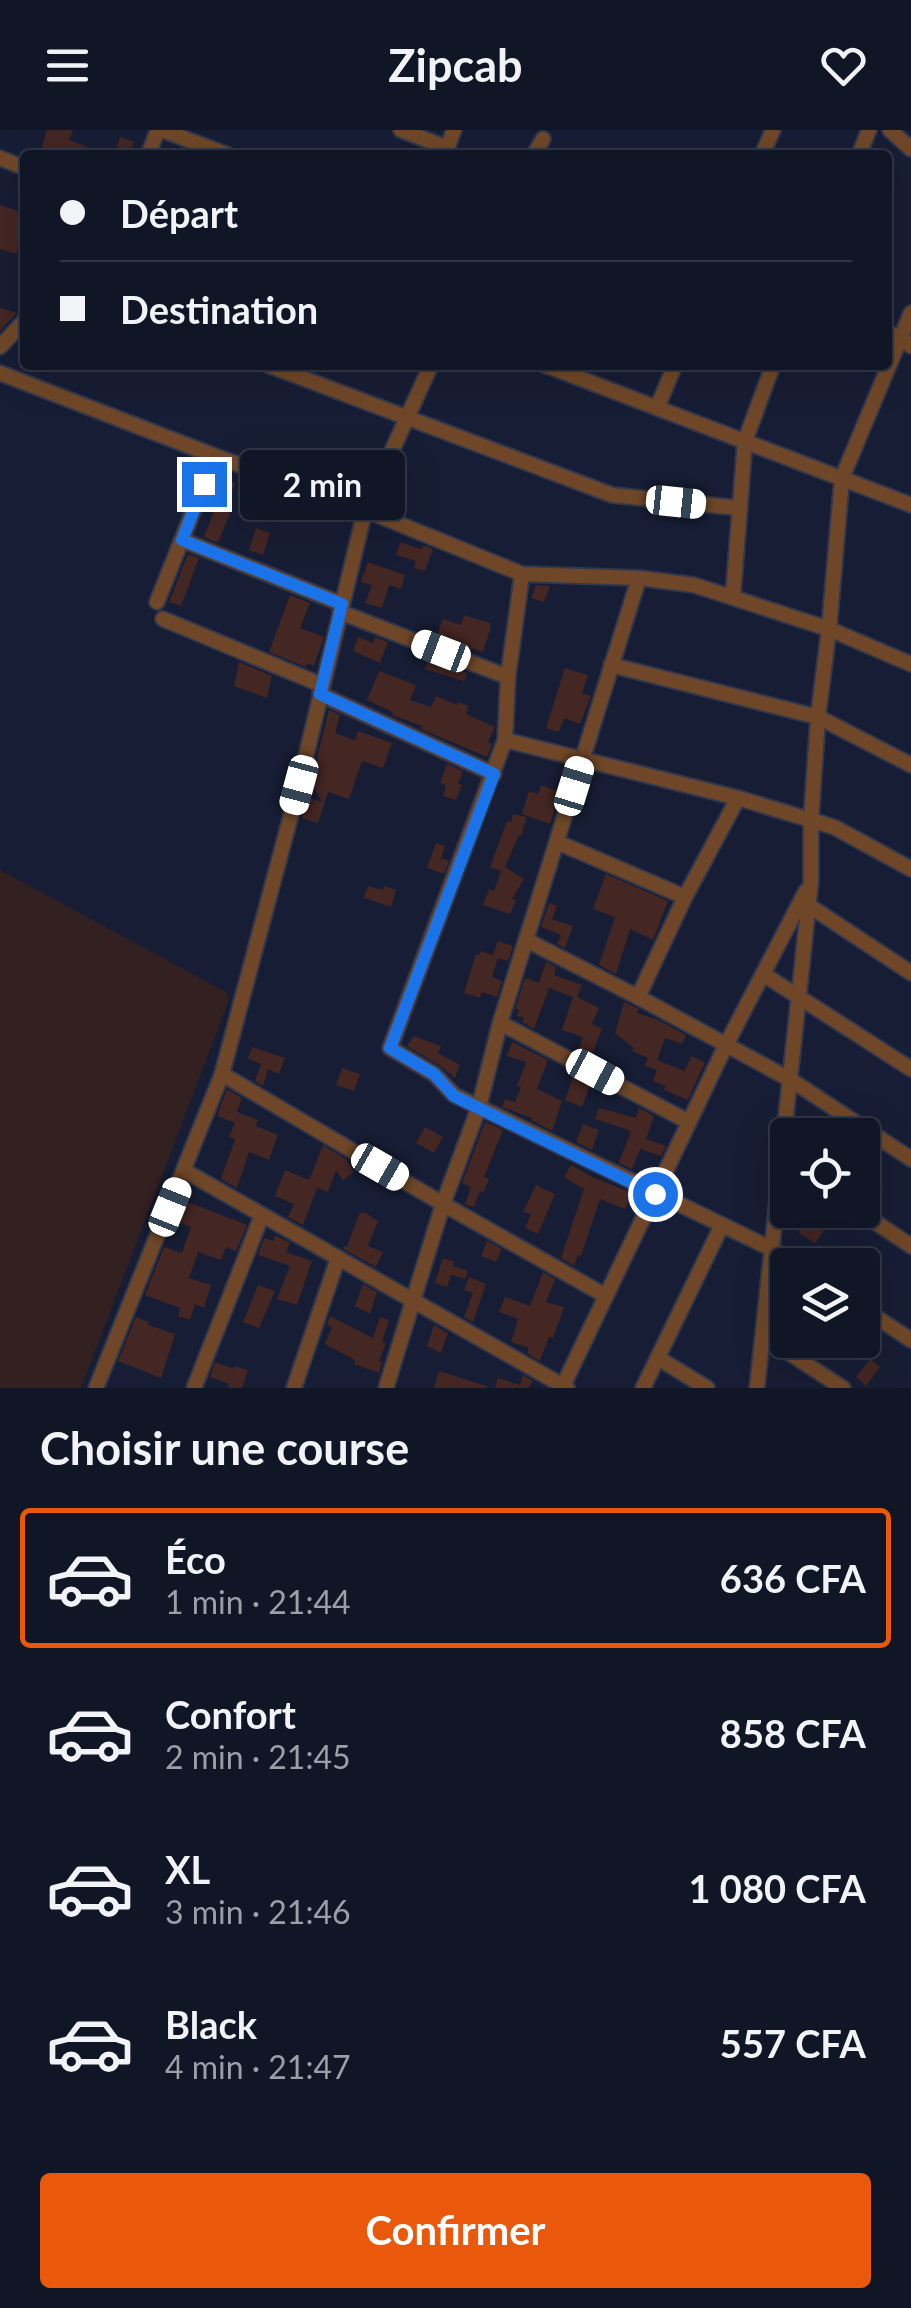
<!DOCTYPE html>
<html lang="fr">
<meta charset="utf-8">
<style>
body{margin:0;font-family:Lato,sans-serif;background:#1a1f2f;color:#f1f3f6;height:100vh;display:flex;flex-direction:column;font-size:38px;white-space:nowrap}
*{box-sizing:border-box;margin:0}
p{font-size:32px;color:#9c9fa7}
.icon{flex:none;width:55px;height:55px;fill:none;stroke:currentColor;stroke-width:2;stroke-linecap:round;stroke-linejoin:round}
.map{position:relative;height:1258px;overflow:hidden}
.sheet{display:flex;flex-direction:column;background:#111627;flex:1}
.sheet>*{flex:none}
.top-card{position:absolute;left:20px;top:20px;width:872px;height:220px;border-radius:10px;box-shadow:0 10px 40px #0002,0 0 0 2px #303544;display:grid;align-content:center;height:220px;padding:0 40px;background:#111627}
.buttons{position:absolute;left:770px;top:988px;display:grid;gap:20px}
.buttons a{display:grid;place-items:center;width:110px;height:110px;border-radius:10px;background:#111627;box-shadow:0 10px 40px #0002,0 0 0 2px #303544;font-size:50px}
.end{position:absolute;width:45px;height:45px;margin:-22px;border:12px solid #1a73e8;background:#fff;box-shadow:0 0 0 5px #fff}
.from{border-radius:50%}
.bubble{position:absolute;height:70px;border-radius:10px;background:#111627;box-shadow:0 10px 40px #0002,0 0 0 2px #303544;font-size:32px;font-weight:700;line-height:70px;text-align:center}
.car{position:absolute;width:30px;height:60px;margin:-30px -15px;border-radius:12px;box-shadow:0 0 8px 2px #0007;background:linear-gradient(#fff 24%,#345 0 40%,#fff 0 76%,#345 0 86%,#fff 0)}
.top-card b{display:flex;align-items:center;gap:35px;height:95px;font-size:38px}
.top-card b+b{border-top:2px solid #303544}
.top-card i{width:25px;height:25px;background:#f1f3f6}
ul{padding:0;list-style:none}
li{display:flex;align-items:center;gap:30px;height:140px;margin:0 20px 15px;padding:0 20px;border:5px solid transparent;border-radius:10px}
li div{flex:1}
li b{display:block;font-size:38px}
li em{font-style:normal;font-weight:700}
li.current{border-color:#ea580c}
li>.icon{width:90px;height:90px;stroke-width:1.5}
h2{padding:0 40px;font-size:45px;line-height:120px}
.button{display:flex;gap:20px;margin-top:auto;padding:20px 40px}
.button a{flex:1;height:115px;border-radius:10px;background:#ea580c;color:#fff;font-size:40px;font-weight:700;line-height:115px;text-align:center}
header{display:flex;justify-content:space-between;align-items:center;height:130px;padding:0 40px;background:#111627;font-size:45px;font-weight:700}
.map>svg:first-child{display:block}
</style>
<header><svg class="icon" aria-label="menu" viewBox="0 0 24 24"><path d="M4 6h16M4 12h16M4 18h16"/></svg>Zipcab<svg class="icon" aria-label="heart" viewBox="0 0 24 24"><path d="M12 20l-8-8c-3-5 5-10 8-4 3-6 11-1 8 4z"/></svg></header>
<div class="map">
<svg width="911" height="1258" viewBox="0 0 911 1258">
<rect width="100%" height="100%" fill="#171d34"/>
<path fill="#332021" d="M0,740L226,862L229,870L81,1258H0Z"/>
<g fill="#442623">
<path d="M47,0H73L69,10L107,25H39Z"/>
<path d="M120,7L134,12L130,25H114Z"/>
<path d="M0,75L25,83V95L16,124L0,119Z"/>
<path d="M0,178L17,183L0,201Z"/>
<path d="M219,347L235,353L226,381L230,383L218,413L204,407L217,374L211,372Z"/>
<path d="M285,362L324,377L322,384L313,382V379L283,369Z"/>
<path d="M256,398L270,403L263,425L249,420Z"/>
<path d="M400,412L421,419L423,415L433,419L425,441L414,438L416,431L396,425Z"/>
<path d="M188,424L199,428L181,476L169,472Z"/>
<path d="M368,432L405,445L401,459L389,455L382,478L365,473L372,455L361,452Z"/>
<path d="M536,455L550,456L544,472L531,468Z"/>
<path d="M290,465L310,473L300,498L324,507L314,536L307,533L306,537L269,522Z"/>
<path d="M464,485L490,493L489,496L491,497L483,522L469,518L468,520L436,508L443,489L461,495Z"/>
<path d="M358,507L373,513L375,507L388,512L380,533L353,521Z"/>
<path d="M429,528L467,543L464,551L425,539Z"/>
<path d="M239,532L272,546L267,568L234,556Z"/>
<path d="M565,538L588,545L582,563L591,566L580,594L564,588L559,602L546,598Z"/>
<path d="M379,541L416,555L410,570L431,577L436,566L457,575L458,572L469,576L466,584L495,597L488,612L492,614L487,627L421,599L422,596L392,585L393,582L367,570Z"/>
<path d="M329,580L340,585L335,603L355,610L358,601L392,613L383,638L362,631L349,669L328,662L318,693L302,688L309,668L322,672L311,652Z"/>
<path d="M447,634L463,641L458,654L462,655L456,670L443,666L446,655L440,653Z"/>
<path d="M541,655L560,662L550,694L522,684L529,661L538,664Z"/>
<path d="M513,684L527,687L521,706L519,705L505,737L524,749L512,769L516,770L510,784L483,775L489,759L494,761L501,741L490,737L507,691L511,692Z"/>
<path d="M436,713L445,716L441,728L449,731L444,744L427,738Z"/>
<path d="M606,744L668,771L653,810L630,799L616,844L599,835L615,787L593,779Z"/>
<path d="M368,756L383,760L384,756L396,760L391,777L364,768Z"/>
<path d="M549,773L557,776L552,789L573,796L565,818L557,814L561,805L541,797Z"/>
<path d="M498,811L513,816L508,831L498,828L492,847L502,851L497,867L482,862L480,868L464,863L476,824L479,825L480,821L493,825Z"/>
<path d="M546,832L556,837L554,845L582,855L577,867L599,878L592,894L602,898L591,928L578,922L583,907L562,900L573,867L549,858L534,899L522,892L524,888L517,886L519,880L515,879L525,848L539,853Z"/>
<path d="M624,872L639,879L637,883L658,890L686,905L682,914L665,908L657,930L685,941L691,926L705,932L688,970L664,960L666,956L653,951L657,940L645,936L648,928L632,921L634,918L615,903Z"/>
<path d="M414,906L441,916L438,923L460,935L455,948L439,935L407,916Z"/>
<path d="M512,912L548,930L537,959L562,971L552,1001L531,990L532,988L502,977L505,969L515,972L521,957L517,956L526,932L507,926Z"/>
<path d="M252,917L285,928L279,944L268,939L263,956L255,951L261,934L248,929Z"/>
<path d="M342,938L360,944L354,961L336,955Z"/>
<path d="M574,944L591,952L582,977L565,970Z"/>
<path d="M227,959L242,968L237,982L258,990L256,996L278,1005L269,1030L249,1022L237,1058L221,1049L235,1009L229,1007L235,993L217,986Z"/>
<path d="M599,978L636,988L639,978L654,986L646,1009L666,1016L661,1026L640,1019L632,1039L619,1033L631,1001L595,989Z"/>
<path d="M821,987L836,997L831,1005H809Z"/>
<path d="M485,992L503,1000L484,1047L489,1049L483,1063L480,1061L474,1077L465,1074L471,1057L462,1053Z"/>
<path d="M583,994L599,1000L592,1020L576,1012Z"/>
<path d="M425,997L443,1007L434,1023L416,1013Z"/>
<path d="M323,1015L346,1029L354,1042L343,1050L336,1040L328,1062L317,1058L303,1095L288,1087L294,1074L275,1066L285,1040L309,1050Z"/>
<path d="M571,1035L590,1046L632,1063L625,1079L600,1069L581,1126L578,1125L574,1136L561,1128L584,1059L564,1047Z"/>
<path d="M862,1044L883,1056L879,1066L870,1062L865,1073L862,1071Z"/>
<path d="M536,1055L555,1064L538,1104L525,1098L531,1084L523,1082Z"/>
<path d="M183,1070L247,1095L236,1121L226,1117L221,1130L198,1122L189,1148L211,1155L204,1178L195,1174L190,1190L178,1186L180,1178L145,1165L164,1117L182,1123L191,1097L174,1091Z"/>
<path d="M364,1082L378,1091L368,1116L383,1122L376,1137L343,1119L344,1116L347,1117L359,1084Z"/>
<path d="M806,1089L824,1101L815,1113L798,1102Z"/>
<path d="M275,1105L290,1113L286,1122L312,1131L297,1175L277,1169L290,1136L258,1125L264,1108L273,1111Z"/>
<path d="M487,1111L502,1119L496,1132L481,1126Z"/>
<path d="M443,1128L454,1132L453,1136L468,1141L465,1149L451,1145L447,1157L435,1153Z"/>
<path d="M543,1142L555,1149L546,1172L564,1177L553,1208L549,1207L540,1231L527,1223L529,1218L511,1212L518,1189L499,1182L505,1167L530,1176Z"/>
<path d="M469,1147L486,1154L473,1192L464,1187L473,1163L464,1160Z"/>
<path d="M363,1154L377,1162L370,1184L355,1176Z"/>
<path d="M258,1155L275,1161L259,1198L243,1192Z"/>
<path d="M330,1186L373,1208L380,1187L389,1190L382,1212L386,1213L379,1231L382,1232L379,1243L354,1234L355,1230L325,1214L332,1197L327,1194Z"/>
<path d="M136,1187L149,1192L148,1195L175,1204L161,1248L118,1231Z"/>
<path d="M434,1195L448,1203L441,1223L427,1216Z"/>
<path d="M870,1229L880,1237L866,1256L856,1247Z"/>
<path d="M215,1232L234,1239L235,1236L248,1240L242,1258H228L229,1254L210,1247Z"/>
<path d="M439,1241L486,1256V1258H434Z"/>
<path d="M523,1245L533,1251L528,1258H495L498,1248L520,1255Z"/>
</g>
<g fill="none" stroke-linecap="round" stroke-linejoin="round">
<defs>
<g id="minor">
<path d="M162,0L228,25"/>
<path d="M401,0L448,18"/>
<path d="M890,0L911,19"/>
<path d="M445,24L454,0"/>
<path d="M148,25L158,0"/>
<path d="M534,25L543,9"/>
<path d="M762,25L773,0"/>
<path d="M859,25L869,0"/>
<path d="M0,28L25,38"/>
<path d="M888,203L901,208L911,216"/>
<path d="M0,217L25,190"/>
<path d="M268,235L612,365L739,378"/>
<path d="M545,235L911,375"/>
<path d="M0,243L215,326L365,380L522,444L639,448L694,455L829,499L911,534"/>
<path d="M657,278L675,235"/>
<path d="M182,410L342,474"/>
<path d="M522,444L508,547L505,610L390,918L434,944L454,965L772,1119L796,1135"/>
<path d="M733,466L745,311L773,235"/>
<path d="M157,472L215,326"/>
<path d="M340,482L508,547"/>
<path d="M163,489L322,555"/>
<path d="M611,535L818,587L911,635"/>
<path d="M320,564L494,644"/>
<path d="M505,610L738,668L834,697L911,739"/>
<path d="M557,712L685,767"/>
<path d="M802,771L911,843"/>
<path d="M526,810L638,867L791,950L911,1029"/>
<path d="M763,844L911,939"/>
<path d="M638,867L685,767L738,668"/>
<path d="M500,893L689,992"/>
<path d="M222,944L443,1074L606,1166"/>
<path d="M185,1041L567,1258"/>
<path d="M857,1080L911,1116"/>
<path d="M862,1178L911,1210"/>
<path d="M763,1206L843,1258"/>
<path d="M658,1228L707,1258"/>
<path d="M96,1258L222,944L299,655L365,380L431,235"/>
<path d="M194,1258L262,1085"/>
<path d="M294,1258L338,1128"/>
<path d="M386,1258L443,1074L479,977L500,893L639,448"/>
<path d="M562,1258L726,915L806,761"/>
<path d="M643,1258L722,1095"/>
<path d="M757,1258L811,751V690L818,587L829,499L842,348L911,183"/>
</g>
</defs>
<use href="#minor" stroke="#31374c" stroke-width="18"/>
<use href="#minor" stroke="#6f4728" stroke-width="14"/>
</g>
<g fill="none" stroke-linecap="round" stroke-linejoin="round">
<path stroke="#1a73e8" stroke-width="12" d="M204,354L182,410L342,474L320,564L494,644L390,918L434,944L454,966L655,1064"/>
</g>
</svg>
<div class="buttons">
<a><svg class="icon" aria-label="locate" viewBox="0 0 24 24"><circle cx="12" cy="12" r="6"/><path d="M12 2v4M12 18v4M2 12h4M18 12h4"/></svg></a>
<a><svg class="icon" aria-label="layers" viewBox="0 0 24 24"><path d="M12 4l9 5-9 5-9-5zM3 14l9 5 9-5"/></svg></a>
</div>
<i class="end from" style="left:655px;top:1064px"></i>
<i class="end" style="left:204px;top:354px"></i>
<div class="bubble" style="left:240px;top:320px;width:165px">2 min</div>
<i class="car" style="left:676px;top:372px;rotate:96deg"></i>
<i class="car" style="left:441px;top:521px;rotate:291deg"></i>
<i class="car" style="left:299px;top:655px;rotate:195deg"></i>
<i class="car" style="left:574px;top:656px;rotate:17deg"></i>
<i class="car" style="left:595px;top:942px;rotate:118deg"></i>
<i class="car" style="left:380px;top:1037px;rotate:120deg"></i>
<i class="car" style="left:170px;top:1077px;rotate:22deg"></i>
<div class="top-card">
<b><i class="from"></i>Départ</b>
<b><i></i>Destination</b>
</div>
</div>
<section class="sheet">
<h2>Choisir une course</h2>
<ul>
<li class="current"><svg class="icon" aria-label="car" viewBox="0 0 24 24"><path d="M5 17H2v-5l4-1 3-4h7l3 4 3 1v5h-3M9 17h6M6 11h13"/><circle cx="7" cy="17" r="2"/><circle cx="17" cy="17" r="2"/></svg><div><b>Éco</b><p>1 min · 21:44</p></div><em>636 CFA</em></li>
<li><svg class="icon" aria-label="car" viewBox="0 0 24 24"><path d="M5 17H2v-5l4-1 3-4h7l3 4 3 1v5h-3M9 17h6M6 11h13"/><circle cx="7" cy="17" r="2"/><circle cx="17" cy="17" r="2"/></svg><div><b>Confort</b><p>2 min · 21:45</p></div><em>858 CFA</em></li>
<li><svg class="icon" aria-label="car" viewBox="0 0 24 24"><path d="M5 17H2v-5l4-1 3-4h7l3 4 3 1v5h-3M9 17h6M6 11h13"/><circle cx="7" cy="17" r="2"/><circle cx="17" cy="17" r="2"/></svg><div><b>XL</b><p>3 min · 21:46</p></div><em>1 080 CFA</em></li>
<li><svg class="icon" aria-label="car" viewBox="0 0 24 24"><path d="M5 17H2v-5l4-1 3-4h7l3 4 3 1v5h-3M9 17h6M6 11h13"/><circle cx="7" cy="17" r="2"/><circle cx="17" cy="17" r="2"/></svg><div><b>Black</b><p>4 min · 21:47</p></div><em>557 CFA</em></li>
</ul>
<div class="button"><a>Confirmer</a></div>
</section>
